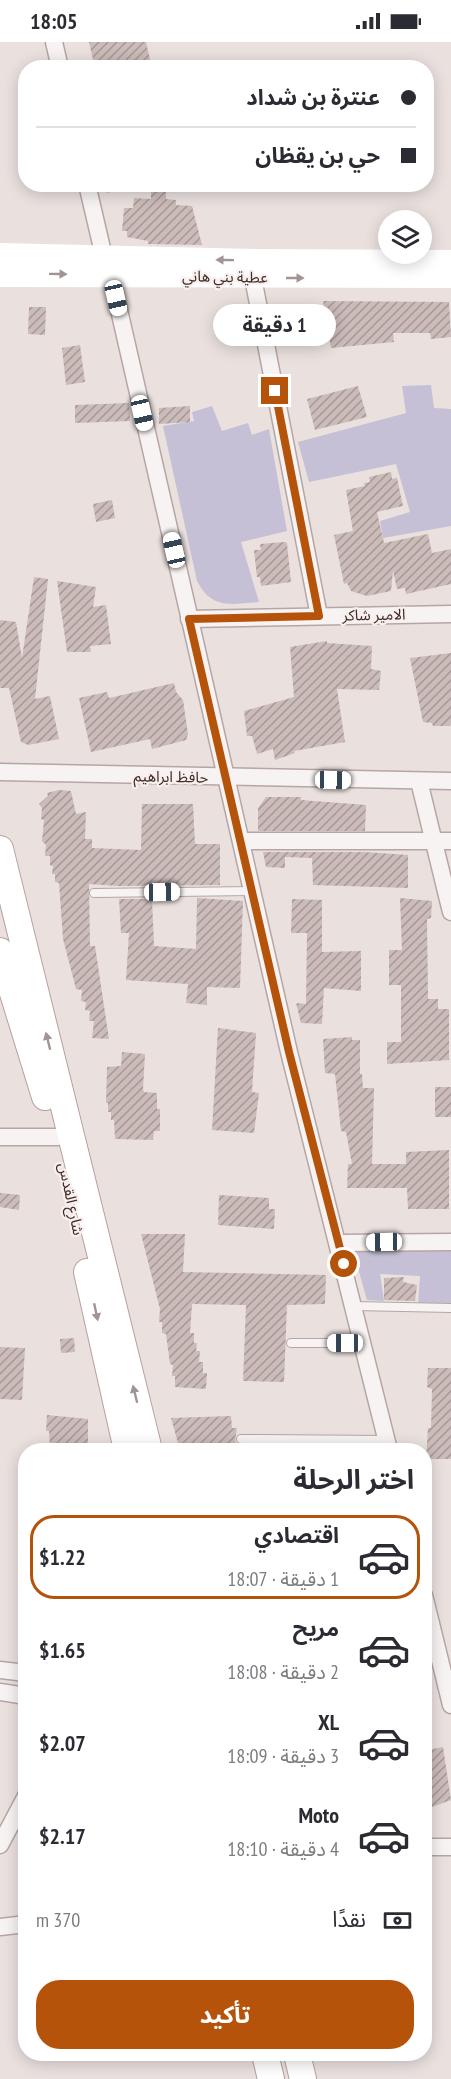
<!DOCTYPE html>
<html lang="ar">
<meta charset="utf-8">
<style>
body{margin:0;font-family:"PT Sans Narrow","Noto Sans Arabic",sans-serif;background:#f7f7f7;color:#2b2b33;direction:rtl;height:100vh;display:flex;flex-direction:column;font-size:22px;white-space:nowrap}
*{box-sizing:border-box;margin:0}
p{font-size:20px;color:#7c7c81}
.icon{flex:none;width:33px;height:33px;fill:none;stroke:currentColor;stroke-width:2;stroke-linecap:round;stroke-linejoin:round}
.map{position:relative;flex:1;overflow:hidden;direction:ltr}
.panel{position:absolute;left:18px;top:1401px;width:414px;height:618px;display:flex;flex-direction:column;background:#fff;border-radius:24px;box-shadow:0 3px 15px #0003;direction:rtl}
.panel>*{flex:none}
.banner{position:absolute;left:18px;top:18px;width:416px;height:132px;border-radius:24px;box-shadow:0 3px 15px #0003;direction:rtl;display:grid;align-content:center;height:132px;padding:0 18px;background:#fff}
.controls{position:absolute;left:378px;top:168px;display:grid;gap:12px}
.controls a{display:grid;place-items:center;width:54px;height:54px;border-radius:50%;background:#fff;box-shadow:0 3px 15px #0003;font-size:30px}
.end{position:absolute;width:27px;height:27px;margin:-14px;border:8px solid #b45309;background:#fff;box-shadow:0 0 0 3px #fff}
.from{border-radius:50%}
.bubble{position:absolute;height:42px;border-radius:21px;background:#fff;box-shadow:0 3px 15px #0003;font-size:20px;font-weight:700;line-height:42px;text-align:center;direction:rtl}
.car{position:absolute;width:18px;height:36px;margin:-18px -9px;border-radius:8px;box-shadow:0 0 4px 2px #0007;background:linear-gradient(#fff 24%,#345 0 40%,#fff 0 76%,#345 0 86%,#fff 0)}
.banner b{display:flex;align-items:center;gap:21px;height:57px;font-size:22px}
.banner b+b{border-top:2px solid #e1e1e2}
.banner i{width:15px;height:15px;background:#2b2b33}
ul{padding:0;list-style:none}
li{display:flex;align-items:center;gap:18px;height:84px;margin:0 12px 9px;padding:0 6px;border:3px solid transparent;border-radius:24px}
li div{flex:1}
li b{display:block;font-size:22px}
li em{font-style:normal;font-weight:700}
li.active{border-color:#b45309}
li>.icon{width:54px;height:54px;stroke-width:1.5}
h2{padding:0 18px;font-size:27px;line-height:72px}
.pay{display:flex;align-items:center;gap:15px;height:66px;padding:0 18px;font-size:22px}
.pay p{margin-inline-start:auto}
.action{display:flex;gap:12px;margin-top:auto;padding:12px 18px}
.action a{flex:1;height:69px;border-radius:24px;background:#b45309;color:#fff;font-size:24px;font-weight:700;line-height:69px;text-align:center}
.status{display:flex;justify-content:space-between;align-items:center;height:42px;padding:0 30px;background:#fff;direction:ltr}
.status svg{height:16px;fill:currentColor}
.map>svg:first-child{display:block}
</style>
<div class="status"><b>18:05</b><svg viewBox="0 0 49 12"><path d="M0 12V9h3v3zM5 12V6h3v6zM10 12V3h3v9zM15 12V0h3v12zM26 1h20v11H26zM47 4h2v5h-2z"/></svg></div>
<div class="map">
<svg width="451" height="2037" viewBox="0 0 451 2037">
<defs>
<pattern id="building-hatch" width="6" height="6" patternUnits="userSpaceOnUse" patternTransform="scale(1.5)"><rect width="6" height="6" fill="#cbbbb9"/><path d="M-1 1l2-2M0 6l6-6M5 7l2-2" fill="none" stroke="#a69896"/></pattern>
</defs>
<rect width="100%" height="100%" fill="#eae1df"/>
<g fill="#c5c0d5">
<path d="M104,143V142L141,143L107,151Z"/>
<path d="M431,343L434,366L451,367V484L383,496L380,479L410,470L396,422L309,440L298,400L406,371L402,344Z"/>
<path d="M212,364L222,389L248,381L252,393L269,387L287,489L241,500L259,560C231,562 212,568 197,539L163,384L194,379L192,370Z"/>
<path d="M352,1205L451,1207V1262H418L420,1234L380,1232L384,1259L367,1258Z"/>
</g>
<g fill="url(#building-hatch)">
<path d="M89,0H146L152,26H95Z"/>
<path d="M151,142H166V157L176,158V163L192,164L202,203L148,202V199L127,195V189H122L124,166H133L134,156L151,157Z"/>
<path d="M323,259L449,260L451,295L431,297L430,291H393L394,300L331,306Z"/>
<path d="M29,265H46L45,293L28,292Z"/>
<path d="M80,303L85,340L66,343L62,306Z"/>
<path d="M358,344L367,375L315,388L307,357Z"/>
<path d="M129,361L130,379L75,381V363Z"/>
<path d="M190,364V380L159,382V366Z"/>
<path d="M391,430L392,437L397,436L403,464L377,470L384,501L428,492L432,511L451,507V542L406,552L405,546L397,547L393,529L391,549L367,554L351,549L347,541L344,542L334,493L353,489L346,448L365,444L364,441L370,440L369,435Z"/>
<path d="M112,458L115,476L96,480L93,462Z"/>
<path d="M284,500L287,501L291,540L261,544L260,535H257L254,508H261L260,502Z"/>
<path d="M34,535L48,537L35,657L50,654L59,697L28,703L21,700L9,646H0V578L16,580L22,616Z"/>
<path d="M57,539L96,545L93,565L106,563L111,602L90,604L91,610H67Z"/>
<path d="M327,599V601L372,604L371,627L381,629L379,648L337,647L345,700L294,709L295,711L275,718L273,707L257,712L252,694H247L244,669L294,655L290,605Z"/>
<path d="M451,611V681L450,684H433L432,681L423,680L410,616Z"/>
<path d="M174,641L176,650L183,658L188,692L186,698L152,707L150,697L91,710L79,656L107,650L109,656Z"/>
<path d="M59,748L71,749L76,772L86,770L85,797H92V806L141,808L142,762H193L195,802H220V843L119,844L89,842L90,904H95L109,997L92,996L94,979H89L90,969L85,968L86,960L81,959L82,948L76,947L63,897L59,841L55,840V832H52L53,824L50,823V814H45L46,803L42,799L44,778L41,777L42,766L39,762L48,754L47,751Z"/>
<path d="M266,755H301V758L366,763L365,789H258V766Z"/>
<path d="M263,810H364L408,813V846L313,843L312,816L285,815V826L266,825Z"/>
<path d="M197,856L243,859L240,946L207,945V963L186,961L188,942L126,938L129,891H121L119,857H152L154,904L196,907Z"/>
<path d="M400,856L432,859L431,876L427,877L428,957H438V967H449V1018L387,1022V1000H401V943H389V908H402Z"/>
<path d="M292,857L322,858V910L361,909V949L324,946L322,982L301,981L296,961L306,962L307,891H291Z"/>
<path d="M218,986L256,991L252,1050L259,1051L254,1091L212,1088Z"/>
<path d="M352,995V998H360V1032H362L363,1046H374L372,1122H406V1110L449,1108V1167H408L407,1146H347L348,1122H352L346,1090L341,1089L335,1032L325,1031L323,997Z"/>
<path d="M122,1010L145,1012L143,1047L144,1050L157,1051V1067H160V1089H154L153,1098L115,1097L114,1078H111V1070H108V1061H106L107,1025L121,1024Z"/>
<rect x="435" y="1045" width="16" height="30"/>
<path d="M0,1151L20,1153L19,1168L0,1165Z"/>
<path d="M219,1153L269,1156V1167H275L274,1187L218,1183Z"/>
<path d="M141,1192H185L183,1230L326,1233L325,1262L287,1263L284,1340L243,1339L246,1263L192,1262L190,1291H194V1301H197L196,1309H200L199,1320H203V1331H207L206,1347L175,1345V1334H172L173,1323L170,1322L166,1292L162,1291V1280H159L160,1267Z"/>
<path d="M404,1235L403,1240L417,1243L415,1259L384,1258V1236Z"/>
<path d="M74,1296L75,1310L61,1311L60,1297Z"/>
<path d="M0,1305L25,1306L22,1358L0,1357Z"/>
<path d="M428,1326H451V1417H426L428,1386H431L432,1347L427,1345Z"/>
<path d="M47,1373L88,1377V1408H50L49,1389H46Z"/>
<path d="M231,1374L232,1386H237L235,1398L238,1408H180L171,1376Z"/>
<path d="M443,1705L451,1758L424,1768V1709Z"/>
</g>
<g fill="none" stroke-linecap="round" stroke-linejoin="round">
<defs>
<g id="service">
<path d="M94,851L253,849"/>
<path d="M354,1264L451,1266"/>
<path d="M291,1301H363"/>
<path d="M241,1397L387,1398"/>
</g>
<g id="minor">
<path d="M54,0L60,26"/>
<path d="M87,142L104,215"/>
<path d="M111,233L289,1010L389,1408"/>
<path d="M253,236L319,574"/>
<path d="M189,577L451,572"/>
<path d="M0,730L451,739"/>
<path d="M419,739L451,870"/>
<path d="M242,799H451"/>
<path d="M0,1095H58"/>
<path d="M339,1201L451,1200"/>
<path d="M424,1553L451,1663"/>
<path d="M0,1628L26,1631"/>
<path d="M0,1650L26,1654"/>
<path d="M0,1803L26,1754"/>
<path d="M424,1805H451"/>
<path d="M0,1885L26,1882"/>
</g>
<g id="primary">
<path d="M0,807L149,1408"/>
<path d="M0,909L45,1055"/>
<path d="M87,1230L127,1408"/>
<path d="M265,2012L271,2037"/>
<path d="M297,2012L303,2037"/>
</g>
</defs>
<use href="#service" stroke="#b5a6a4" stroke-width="10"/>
<use href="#minor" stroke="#b5a6a4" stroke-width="19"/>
<use href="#primary" stroke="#b7a09d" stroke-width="28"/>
<use href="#service" stroke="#f8f3f3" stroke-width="8"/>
<use href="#minor" stroke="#f8f3f3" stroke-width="16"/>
<g stroke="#fff" stroke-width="22">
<path d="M0,212L255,218L451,219"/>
<path d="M0,234L451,235"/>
</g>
<use href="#primary" stroke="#fff" stroke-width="26"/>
</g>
<defs><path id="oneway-solid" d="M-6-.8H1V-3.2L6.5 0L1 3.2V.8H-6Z" transform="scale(1.5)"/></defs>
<g fill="#a19492">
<use href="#oneway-solid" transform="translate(225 218) rotate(-179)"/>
<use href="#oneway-solid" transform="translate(58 232) rotate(1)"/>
<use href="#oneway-solid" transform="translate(295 236)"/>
<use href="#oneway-solid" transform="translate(48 999) rotate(-104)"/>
<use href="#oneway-solid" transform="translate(96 1270) rotate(78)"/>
<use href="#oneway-solid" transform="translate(135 1352) rotate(-104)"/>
</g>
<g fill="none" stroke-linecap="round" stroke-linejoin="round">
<path stroke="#b45309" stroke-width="8" d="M275,349L319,574L189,577L289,1010L344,1222"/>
</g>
<g text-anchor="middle" stroke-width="4.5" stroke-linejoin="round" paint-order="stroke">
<g font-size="15" fill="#432a26" stroke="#f7f0ef">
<text transform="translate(225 235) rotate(1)" y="5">عطية بني هاني</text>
<text transform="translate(374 573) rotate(-1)" y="5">الامير شاكر</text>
<text transform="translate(171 735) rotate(1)" y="5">حافظ ابراهيم</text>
<text transform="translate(71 1157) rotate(78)" y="5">شارع القدس</text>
</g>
</g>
</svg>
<div class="controls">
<a><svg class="icon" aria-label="layers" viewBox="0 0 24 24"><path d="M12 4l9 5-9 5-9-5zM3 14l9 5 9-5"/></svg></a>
</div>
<i class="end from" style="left:344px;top:1222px"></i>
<i class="end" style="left:275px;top:349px"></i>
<div class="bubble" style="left:213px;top:262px;width:123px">1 دقيقة</div>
<i class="car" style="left:116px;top:256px;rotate:167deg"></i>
<i class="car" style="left:142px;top:371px;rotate:167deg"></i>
<i class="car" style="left:174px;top:508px;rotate:347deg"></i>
<i class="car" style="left:333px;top:738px;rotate:91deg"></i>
<i class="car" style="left:162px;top:850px;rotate:89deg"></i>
<i class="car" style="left:384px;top:1200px;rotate:269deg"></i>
<i class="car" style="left:345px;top:1301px;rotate:270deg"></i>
<div class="banner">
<b><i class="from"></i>عنترة بن شداد</b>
<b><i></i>حي بن يقظان</b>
</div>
<section class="panel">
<h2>اختر الرحلة</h2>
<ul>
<li class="active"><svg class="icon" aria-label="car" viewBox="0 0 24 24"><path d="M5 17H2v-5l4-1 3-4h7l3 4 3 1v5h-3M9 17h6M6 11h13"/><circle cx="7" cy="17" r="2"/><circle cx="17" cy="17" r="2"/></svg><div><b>اقتصادي</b><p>1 دقيقة · 18:07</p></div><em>$1.22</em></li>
<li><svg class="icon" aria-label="car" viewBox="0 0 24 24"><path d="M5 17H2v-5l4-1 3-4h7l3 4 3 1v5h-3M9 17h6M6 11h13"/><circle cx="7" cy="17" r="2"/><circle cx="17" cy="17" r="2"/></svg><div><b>مريح</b><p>2 دقيقة · 18:08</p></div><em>$1.65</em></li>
<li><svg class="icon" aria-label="car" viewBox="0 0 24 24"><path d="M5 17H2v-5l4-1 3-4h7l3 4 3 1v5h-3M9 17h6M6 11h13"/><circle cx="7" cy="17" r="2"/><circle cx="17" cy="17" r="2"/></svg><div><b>XL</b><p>3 دقيقة · 18:09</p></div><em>$2.07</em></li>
<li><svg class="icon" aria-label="car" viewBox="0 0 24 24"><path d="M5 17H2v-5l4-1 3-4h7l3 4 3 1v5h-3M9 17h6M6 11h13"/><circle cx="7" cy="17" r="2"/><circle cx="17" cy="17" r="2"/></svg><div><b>Moto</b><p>4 دقيقة · 18:10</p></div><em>$2.17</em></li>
</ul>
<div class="pay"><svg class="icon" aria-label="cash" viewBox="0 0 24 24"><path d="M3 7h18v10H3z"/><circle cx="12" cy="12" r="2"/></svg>نقدًا<p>370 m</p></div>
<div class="action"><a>تأكيد</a></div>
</section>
</div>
